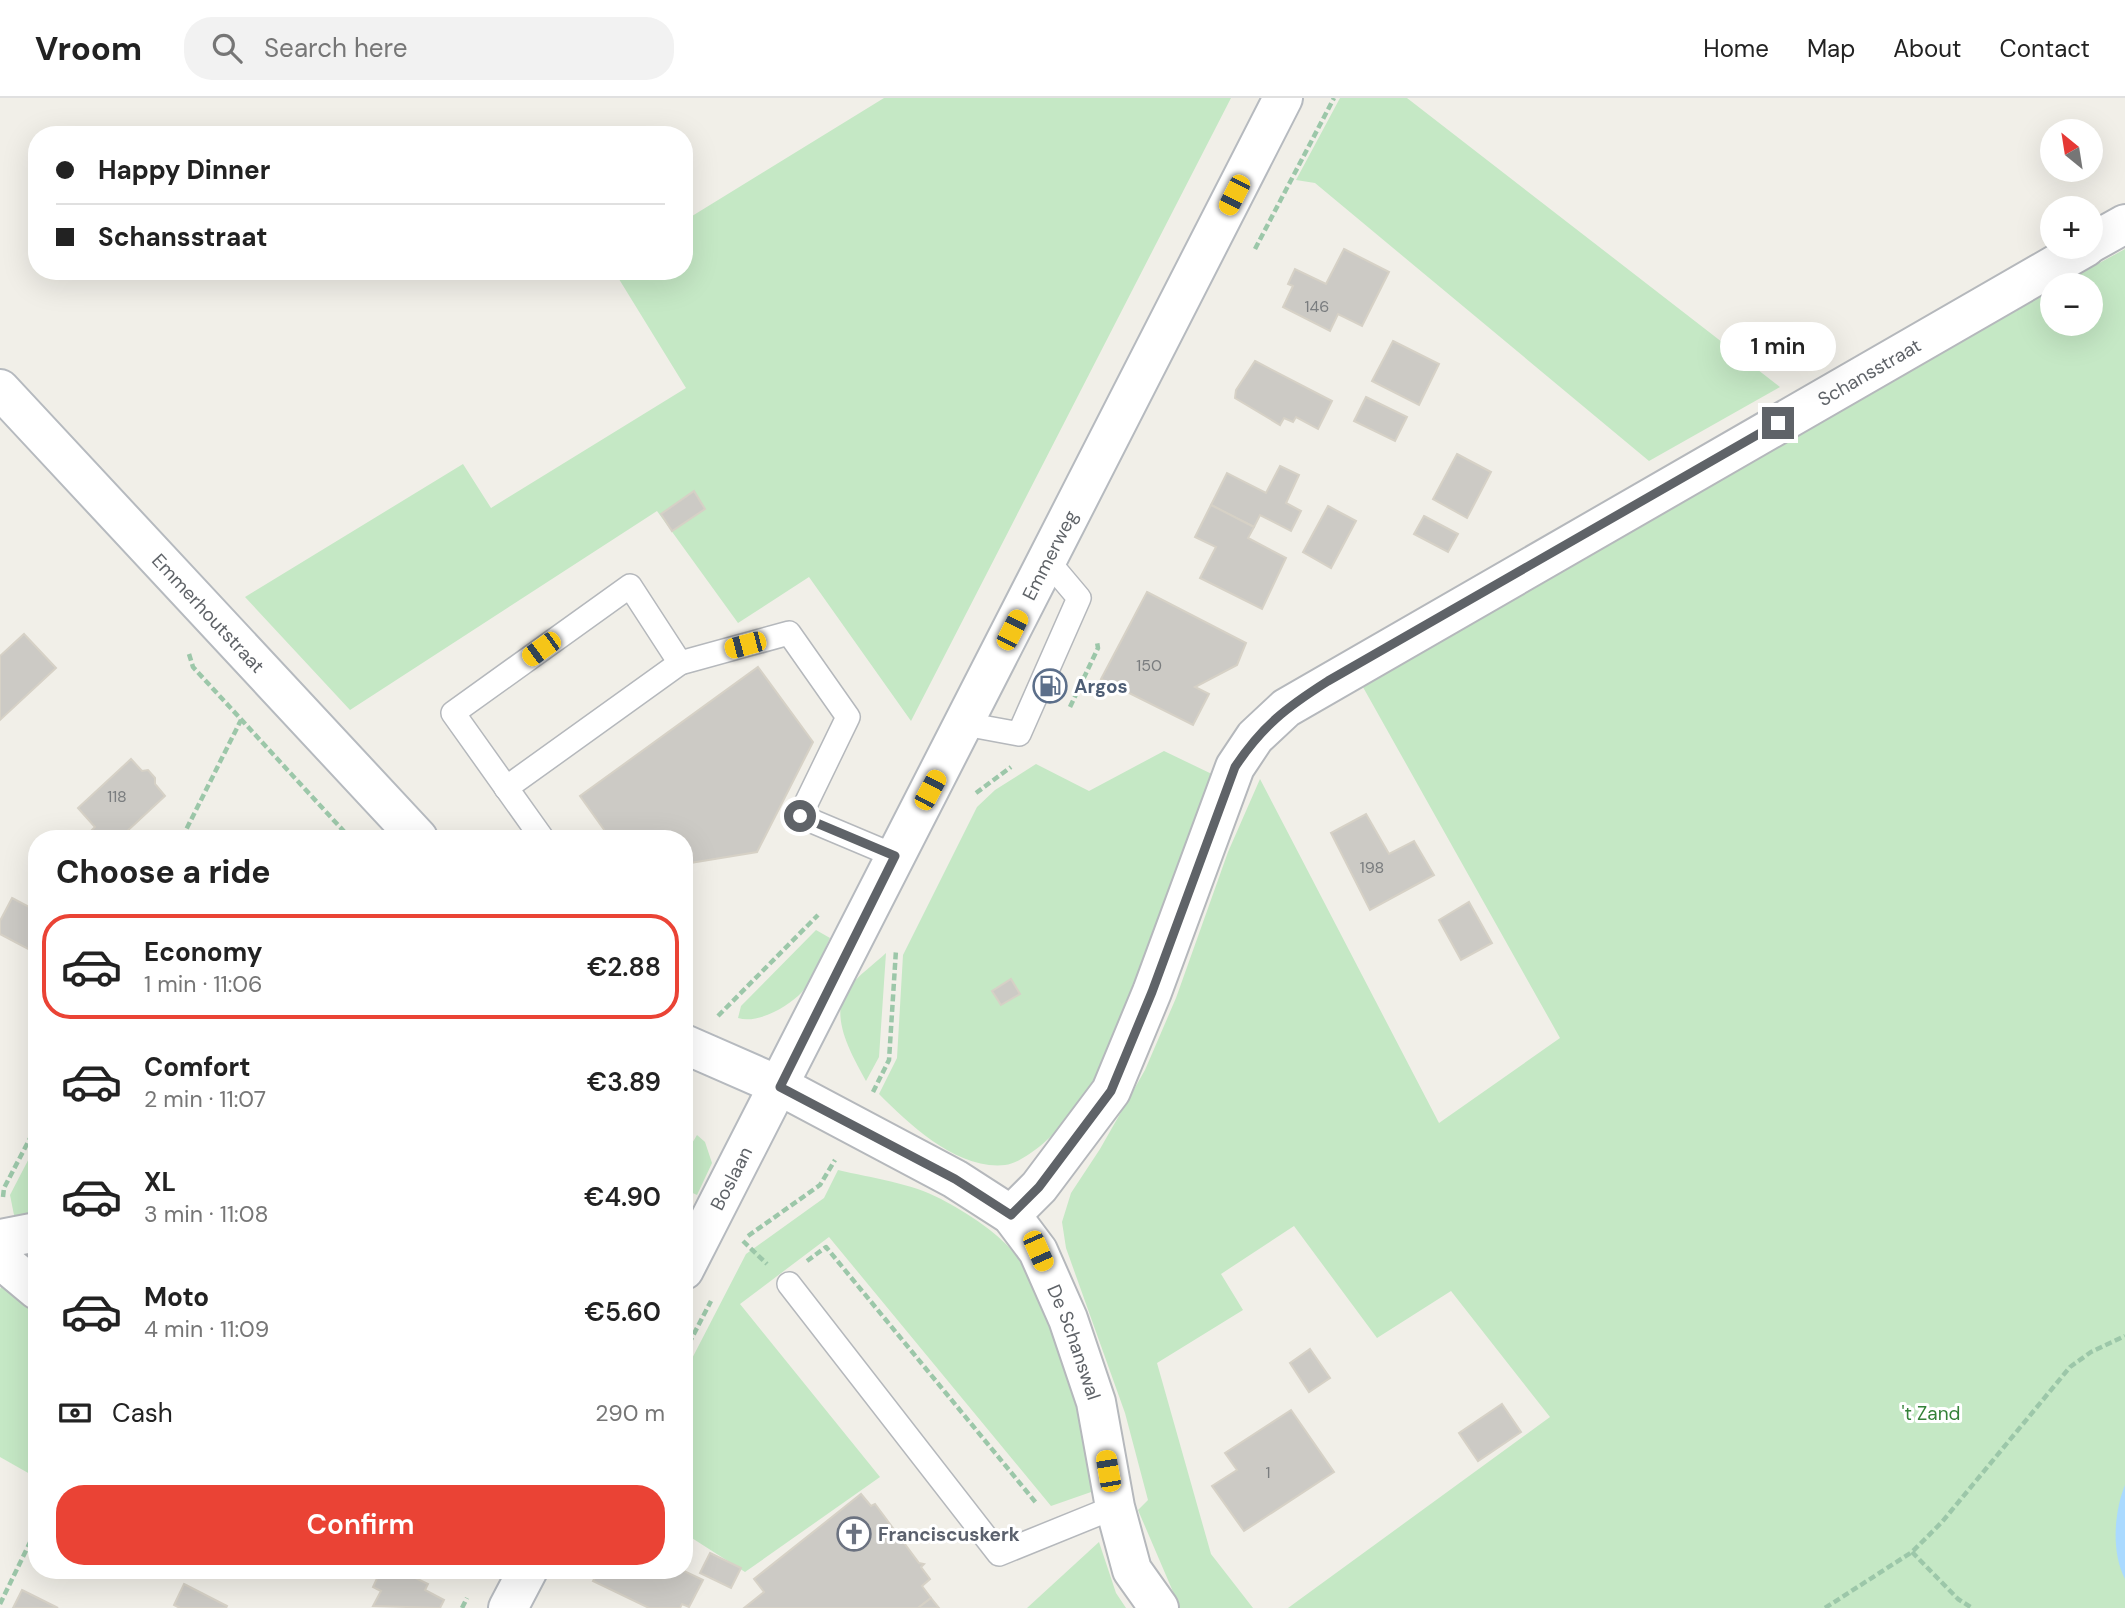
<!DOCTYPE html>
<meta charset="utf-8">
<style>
body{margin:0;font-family:"DM Sans",sans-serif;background:#f2f2f2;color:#222;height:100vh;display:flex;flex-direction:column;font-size:26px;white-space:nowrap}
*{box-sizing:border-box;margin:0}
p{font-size:23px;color:#767676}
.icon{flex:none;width:38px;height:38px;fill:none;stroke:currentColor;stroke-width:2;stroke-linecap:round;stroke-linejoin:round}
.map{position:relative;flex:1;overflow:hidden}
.sheet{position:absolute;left:28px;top:732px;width:665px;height:749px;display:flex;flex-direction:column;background:#fff;border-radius:28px;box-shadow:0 7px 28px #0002}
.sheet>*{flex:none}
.top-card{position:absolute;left:28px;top:28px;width:665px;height:154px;border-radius:28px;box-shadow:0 7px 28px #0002;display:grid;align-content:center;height:154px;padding:0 28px;background:#fff}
.needle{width:46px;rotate:330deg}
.fabs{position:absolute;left:2040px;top:21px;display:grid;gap:14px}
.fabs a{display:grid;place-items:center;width:63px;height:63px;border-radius:50%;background:#fff;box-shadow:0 7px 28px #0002;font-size:35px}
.end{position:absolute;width:32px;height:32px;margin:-16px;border:9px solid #5f6368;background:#fff;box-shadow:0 0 0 4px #fff}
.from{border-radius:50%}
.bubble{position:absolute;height:49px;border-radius:24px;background:#fff;box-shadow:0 7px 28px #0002;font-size:23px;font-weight:600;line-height:49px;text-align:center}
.car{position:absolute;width:21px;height:42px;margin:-21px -10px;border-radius:9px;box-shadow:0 0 5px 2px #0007;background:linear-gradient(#f5c518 24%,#345 0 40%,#f5c518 0 76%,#345 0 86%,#f5c518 0)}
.top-card b{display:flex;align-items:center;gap:24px;height:66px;font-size:26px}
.top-card b+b{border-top:2px solid #e0e0e0}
.top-card i{width:18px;height:18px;background:#222}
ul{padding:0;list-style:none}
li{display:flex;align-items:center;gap:21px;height:105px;margin:0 14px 10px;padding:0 14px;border:4px solid transparent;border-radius:28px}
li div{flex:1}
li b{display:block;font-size:26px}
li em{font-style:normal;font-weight:600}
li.current{border-color:#ea4335}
li>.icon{width:63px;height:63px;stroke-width:1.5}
h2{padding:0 28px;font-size:32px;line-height:84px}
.pay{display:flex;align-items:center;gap:18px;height:77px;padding:0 28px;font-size:26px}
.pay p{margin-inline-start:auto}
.button{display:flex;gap:14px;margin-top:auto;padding:14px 28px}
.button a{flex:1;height:80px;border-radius:28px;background:#ea4335;color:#fff;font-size:28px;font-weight:600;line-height:80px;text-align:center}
header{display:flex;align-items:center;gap:42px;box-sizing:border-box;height:98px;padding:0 35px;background:#fff;border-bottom:2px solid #e0e0e0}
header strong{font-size:33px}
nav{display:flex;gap:38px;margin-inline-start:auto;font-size:24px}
.search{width:490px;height:63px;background:#f2f2f2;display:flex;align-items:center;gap:18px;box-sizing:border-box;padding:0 24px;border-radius:28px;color:#767676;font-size:26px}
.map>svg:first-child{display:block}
</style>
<header>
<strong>Vroom</strong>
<div class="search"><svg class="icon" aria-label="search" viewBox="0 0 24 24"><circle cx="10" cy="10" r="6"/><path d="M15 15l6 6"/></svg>Search here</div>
<nav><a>Home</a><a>Map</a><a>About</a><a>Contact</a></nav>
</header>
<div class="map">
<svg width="2125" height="1510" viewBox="0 0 2125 1510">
<rect width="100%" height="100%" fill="#f1efe8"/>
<g fill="#c5e8c5">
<path d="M884,0H1231L911,623L809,479L738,525L657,413L350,612L245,499L463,366L491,410L686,290L614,173H684V123Z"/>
<path d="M1340,0H1407L1780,289L1649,363L1315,85L1296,82Z"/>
<path d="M2125,151V1510H1288L1550,1319L1451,1193L1377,1240L1294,1128L1221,1176L1243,1212L1157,1265L1211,1456L1253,1510H1180L1138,1412L1148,1402L1125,1315L1066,1150L1062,1124L1071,1095L1100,1051L1145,972L1176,900L1228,754L1260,681L1439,1025L1560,940L1359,582L2053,191V226H2091V187H2059Z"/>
<path d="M1164,653L1216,678C1192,743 1169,807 1145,872C1134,901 1127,935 1112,962C1096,992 1040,1062 1005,1067C957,1072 910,1027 879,996L897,960L903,857L977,709L995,692L1036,666L1089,693Z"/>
<path d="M816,832L830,840C822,856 814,882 802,894C788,909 758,926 738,920L741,908Z"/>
<path d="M886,855L879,959L866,983C852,957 827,916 849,889C859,877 874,866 886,855Z"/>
<path d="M697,1037L705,1044L712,1065L697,1097L686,1092L688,1052Z"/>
<path d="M37,1045V1117L15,1122L10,1097Z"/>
<path d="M838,1072C872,1080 911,1085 941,1101C967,1115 1001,1136 1018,1160C1065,1226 1078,1316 1094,1393L1051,1408L829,1139L740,1206L880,1379L745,1474L684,1435V1276L746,1156L824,1100Z"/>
<path d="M3,1185L37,1217V1380L0,1359V1191Z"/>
<path d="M1099,1444L1116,1495L1126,1510H1027Z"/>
</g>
<path fill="#aadaff" d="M2125,1387V1481C2111,1454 2114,1414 2125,1387Z"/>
<g fill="#cccac5" stroke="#d6d1c6" stroke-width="2">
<path d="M1344,151L1389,174L1362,228L1338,216L1330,233L1283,209L1293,188L1288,186L1295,171L1326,186Z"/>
<path d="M1393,243L1439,266L1419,307L1372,283Z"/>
<path d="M1255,263L1332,303L1318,331L1296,319L1293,324L1284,320L1280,327L1235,300L1236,292Z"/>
<path d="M1366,299L1407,319L1395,343L1354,323Z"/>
<path d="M1457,356L1491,374L1467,420L1433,401Z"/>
<path d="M1280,368L1299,377L1286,405L1301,413L1291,433L1260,417L1254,429L1211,407L1227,375L1266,395Z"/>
<path d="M694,393L705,411L672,433L661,416Z"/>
<path d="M1211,407L1254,429L1248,440L1286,460L1262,511L1200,480L1216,449L1195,439Z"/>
<path d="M1328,408L1356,423L1331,470L1303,454Z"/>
<path d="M1424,418L1458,436L1448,454L1414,436Z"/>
<path d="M1147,494L1246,545L1237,567L1195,589L1209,596L1193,627L1101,581Z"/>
<path d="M24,536L56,570L0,622V558Z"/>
<path d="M758,569L813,644L757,754L684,766V740H610L580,698Z"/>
<path d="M131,661L142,673L148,672L155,680V686L165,698L124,736L128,740H84L95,729L78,710Z"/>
<path d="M1366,716L1389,756L1414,743L1434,777L1370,812L1331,735Z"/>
<path d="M12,800L37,813V839L30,852L0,836V823Z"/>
<path d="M1469,804L1492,845L1461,862L1439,822Z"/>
<path d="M1011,881L1020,896L1001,907L992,893Z"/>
<path d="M1310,1251L1330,1280L1309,1294L1290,1265Z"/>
<path d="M1502,1306L1521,1334L1478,1363L1459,1335Z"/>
<path d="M1291,1312L1334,1374L1244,1433L1212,1388L1237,1372L1225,1355Z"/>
<path d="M861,1396L871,1408L875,1406L919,1465L924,1466L921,1469L930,1481L922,1488L931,1500L918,1510H744L764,1494L754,1481Z"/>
<path d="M710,1455L741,1470L731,1490L700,1475Z"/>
<path d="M392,1472H399L428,1486L425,1492L444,1502L440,1510L373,1508L381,1493L373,1489L379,1476L387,1480Z"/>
<path d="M599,1472H682L703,1482L689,1509L682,1506L680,1510H649L593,1483Z"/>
<path d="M184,1486L227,1508L226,1510H180L174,1507Z"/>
<path d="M22,1492L58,1510H13Z"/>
<path d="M931,1500L939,1510H918Z"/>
</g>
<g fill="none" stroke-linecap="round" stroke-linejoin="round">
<defs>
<g id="lane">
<path d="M965,626L1019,636L1079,500L1047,462"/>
<path d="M506,690L680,565L789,535L848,619L800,718L895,758"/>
<path d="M542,740L453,615L630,488L680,565"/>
<path d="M789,1186L999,1456L1115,1409"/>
</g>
<g id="street">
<path d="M2091,145L2125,126"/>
<path id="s1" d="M780,988L955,1081L1011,1117L1038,1153L1068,1221L1096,1304L1115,1409L1132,1472L1159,1510"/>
<path id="s2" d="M1011,1117L1039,1089L1111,993L1152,894L1235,669L1255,639L1286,610L2086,149"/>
<path d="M0,1141L37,1134"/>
<path d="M0,1161L37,1192"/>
</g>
<g id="secondary">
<path id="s3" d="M0,291L418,740"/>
<path d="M684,946L780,988"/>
<path id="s4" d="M684,1172L1283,0"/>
<path d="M508,1510L528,1472"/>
</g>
</defs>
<use href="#lane" stroke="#b5b8bc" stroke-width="26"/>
<use href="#street" stroke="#b5b8bc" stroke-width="42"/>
<use href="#secondary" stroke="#b6babf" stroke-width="42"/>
<g stroke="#9cc7a9" stroke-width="4.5" stroke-dasharray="7 3.5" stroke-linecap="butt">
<path d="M1255,151L1334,0"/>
<path d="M189,556L193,569L350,740"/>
<path d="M1070,609L1098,550L1097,544"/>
<path d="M976,695L1011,669"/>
<path d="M182,740L241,622"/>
<path d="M718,918L818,817"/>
<path d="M873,994L889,962L896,852"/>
<path d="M3,1099L4,1090L37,1027"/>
<path d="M748,1138L820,1087L835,1062"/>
<path d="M743,1143L767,1166"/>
<path d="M807,1163L826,1149L1037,1406"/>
<path d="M684,1255L711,1203"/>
<path d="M1912,1454L1958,1501L1972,1510"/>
<path d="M0,1506L37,1430"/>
<path d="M462,1510L467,1500"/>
<path d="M1825,1510L1912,1454L1942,1424L2070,1269L2091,1254L2125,1238"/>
</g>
<use href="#lane" stroke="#fff" stroke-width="23"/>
<use href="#street" stroke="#fff" stroke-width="38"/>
<use href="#secondary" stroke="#fff" stroke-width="38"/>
</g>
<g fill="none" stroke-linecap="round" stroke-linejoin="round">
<path stroke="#5f6368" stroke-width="9" d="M800,718L895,758L780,989L955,1081L1011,1117L1039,1089L1111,993L1152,894L1235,669C1262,628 1287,609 1328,583L1778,325"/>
</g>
<defs>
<symbol id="fuel-ring" viewBox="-11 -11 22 22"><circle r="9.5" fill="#fff" stroke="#5c6f8a" stroke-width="1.5"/><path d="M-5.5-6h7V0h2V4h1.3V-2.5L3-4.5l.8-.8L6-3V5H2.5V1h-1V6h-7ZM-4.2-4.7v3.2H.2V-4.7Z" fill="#5c6f8a"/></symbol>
<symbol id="church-ring" viewBox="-11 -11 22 22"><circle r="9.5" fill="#fff" stroke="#6b7280" stroke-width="1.5"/><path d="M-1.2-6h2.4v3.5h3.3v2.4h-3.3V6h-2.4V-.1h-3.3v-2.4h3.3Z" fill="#6b7280"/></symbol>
</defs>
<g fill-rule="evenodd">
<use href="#fuel-ring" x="1031" y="569" width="38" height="38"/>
<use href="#church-ring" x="835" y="1417" width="38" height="38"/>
</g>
<g text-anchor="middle" stroke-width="6" stroke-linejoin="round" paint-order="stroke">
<g font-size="16" fill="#7a7d7f">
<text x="1317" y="214">146</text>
<text x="1149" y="573">150</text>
<text x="117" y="704">118</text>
<text x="1372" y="775">198</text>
<text x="1268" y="1380">1</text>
</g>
<g font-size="19" fill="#5f6368" stroke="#fff">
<text dy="7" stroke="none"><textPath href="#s2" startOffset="1258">Schansstraat</textPath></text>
<text dy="7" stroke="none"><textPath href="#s4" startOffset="803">Emmerweg</textPath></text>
<text dy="7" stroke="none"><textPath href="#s3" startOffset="306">Emmerhoutstraat</textPath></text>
<text dy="7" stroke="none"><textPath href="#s4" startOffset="103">Boslaan</textPath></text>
<text dy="7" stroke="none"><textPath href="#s1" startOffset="408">De Schanswal</textPath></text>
</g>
<g font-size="19" font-weight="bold" fill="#4e5e75" stroke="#fff" text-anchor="start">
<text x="1074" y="595">Argos</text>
</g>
<g font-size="19" fill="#348238" stroke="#fff">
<text x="1931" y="1322">'t Zand</text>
</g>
<g font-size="19" font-weight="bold" fill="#5b616d" stroke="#fff" text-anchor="start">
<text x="878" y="1443">Franciscuskerk</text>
</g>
</g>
</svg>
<div class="fabs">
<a><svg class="needle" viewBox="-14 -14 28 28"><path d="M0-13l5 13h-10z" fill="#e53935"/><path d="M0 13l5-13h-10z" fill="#767676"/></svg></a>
<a>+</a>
<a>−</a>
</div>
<i class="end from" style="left:800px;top:718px"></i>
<i class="end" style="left:1778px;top:325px"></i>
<div class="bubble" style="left:1720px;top:224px;width:116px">1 min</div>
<i class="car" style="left:1234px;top:97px;rotate:207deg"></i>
<i class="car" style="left:1012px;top:532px;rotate:27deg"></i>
<i class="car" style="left:745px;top:547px;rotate:255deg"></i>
<i class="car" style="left:541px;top:551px;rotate:234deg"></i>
<i class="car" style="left:930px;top:692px;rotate:28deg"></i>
<i class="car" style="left:1038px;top:1153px;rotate:156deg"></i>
<i class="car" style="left:1108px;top:1373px;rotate:350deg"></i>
<div class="top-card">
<b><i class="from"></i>Happy Dinner</b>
<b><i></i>Schansstraat</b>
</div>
<section class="sheet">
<h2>Choose a ride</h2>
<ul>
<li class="current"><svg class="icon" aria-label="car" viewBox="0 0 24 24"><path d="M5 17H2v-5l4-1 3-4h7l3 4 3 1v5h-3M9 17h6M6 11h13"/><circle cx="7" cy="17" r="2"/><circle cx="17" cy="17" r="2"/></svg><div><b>Economy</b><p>1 min · 11:06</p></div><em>€2.88</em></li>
<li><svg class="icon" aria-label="car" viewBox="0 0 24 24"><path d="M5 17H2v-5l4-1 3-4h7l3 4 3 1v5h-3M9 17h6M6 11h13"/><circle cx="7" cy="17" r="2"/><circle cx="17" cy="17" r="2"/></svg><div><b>Comfort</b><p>2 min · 11:07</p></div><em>€3.89</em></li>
<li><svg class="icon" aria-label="car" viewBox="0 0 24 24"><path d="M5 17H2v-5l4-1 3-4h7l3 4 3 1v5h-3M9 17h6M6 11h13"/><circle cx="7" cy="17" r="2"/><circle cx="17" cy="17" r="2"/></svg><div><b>XL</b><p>3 min · 11:08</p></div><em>€4.90</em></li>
<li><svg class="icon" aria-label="car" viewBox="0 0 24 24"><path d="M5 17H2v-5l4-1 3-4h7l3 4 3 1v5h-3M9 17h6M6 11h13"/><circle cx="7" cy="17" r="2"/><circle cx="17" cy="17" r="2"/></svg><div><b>Moto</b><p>4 min · 11:09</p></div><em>€5.60</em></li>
</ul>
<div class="pay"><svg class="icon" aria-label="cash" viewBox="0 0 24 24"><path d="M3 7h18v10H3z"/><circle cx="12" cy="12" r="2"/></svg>Cash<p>290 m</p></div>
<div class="button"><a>Confirm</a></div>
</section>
</div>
